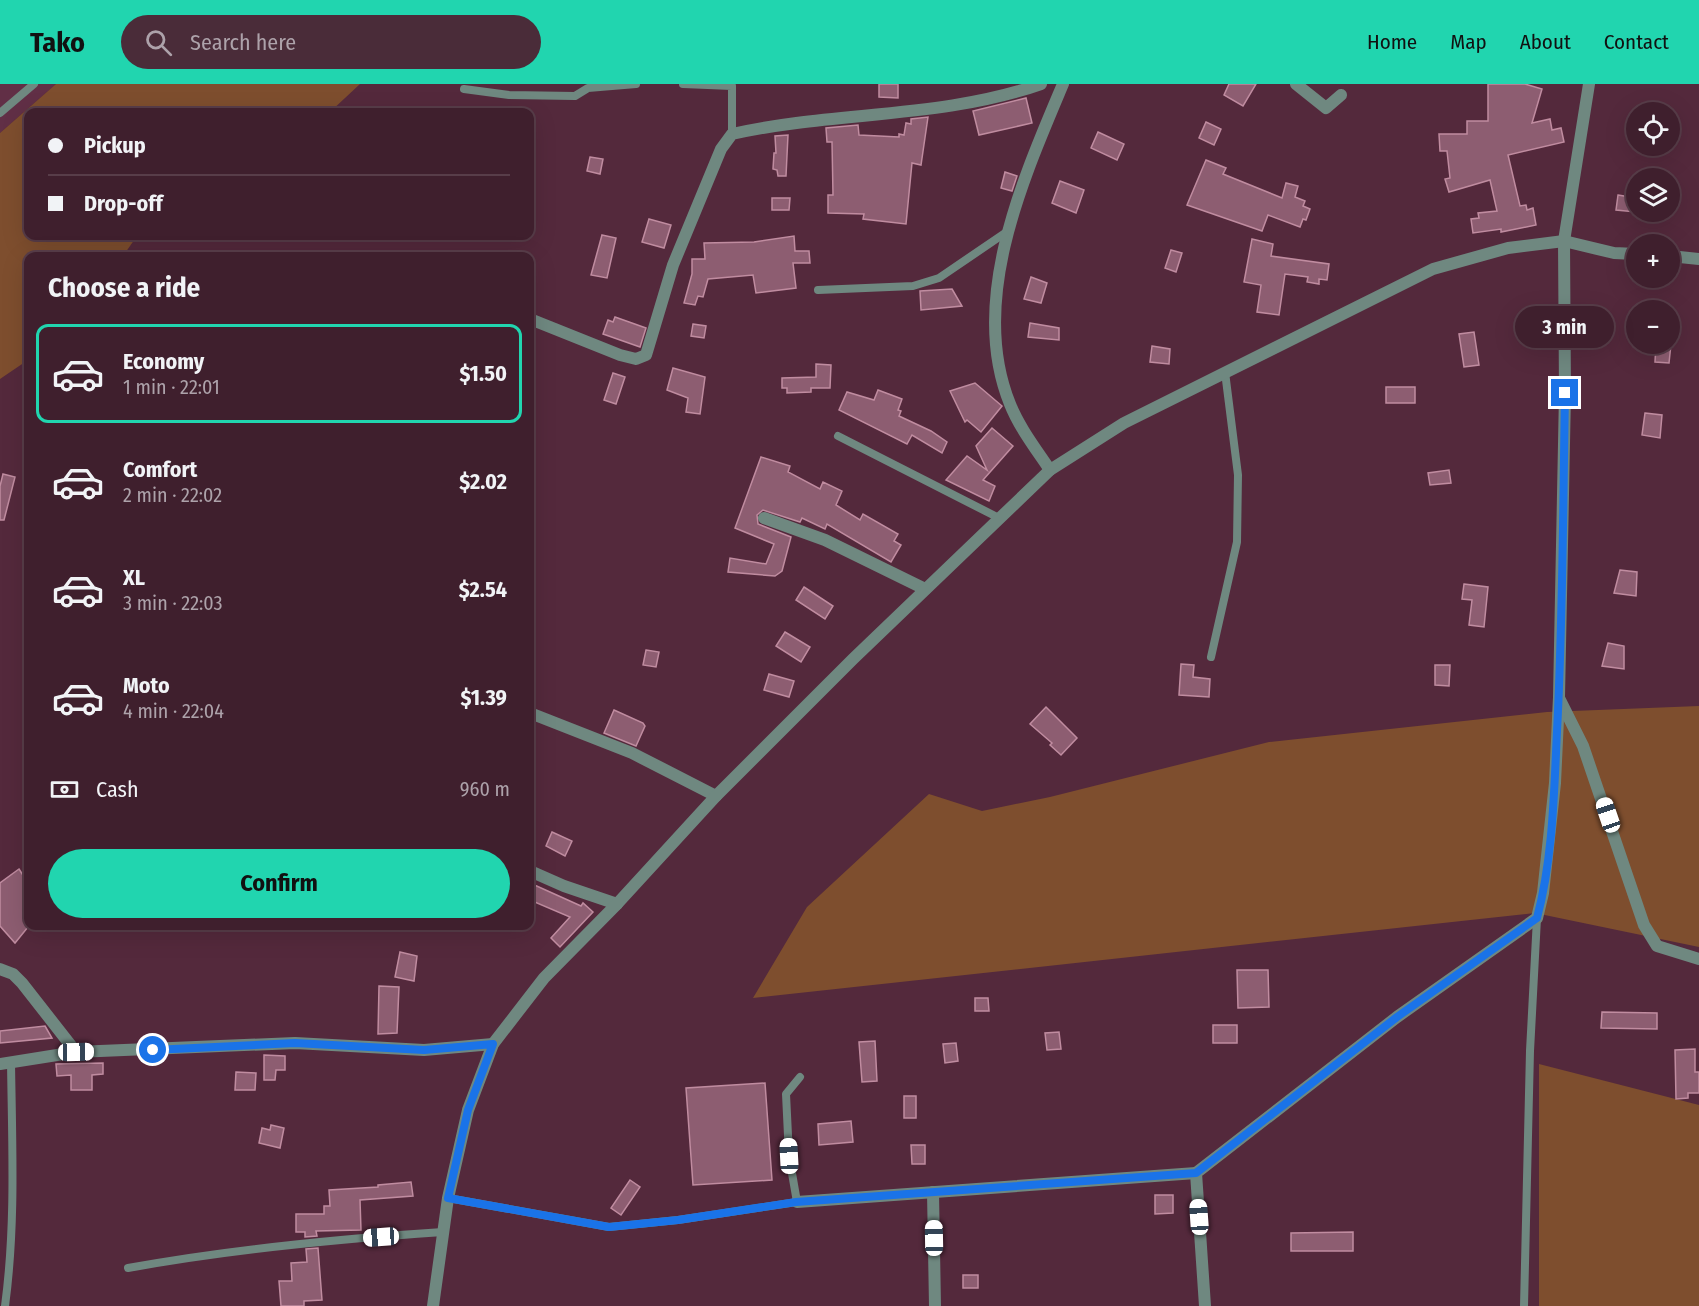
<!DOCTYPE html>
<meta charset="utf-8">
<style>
body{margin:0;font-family:"Fira Sans Condensed",sans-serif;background:#4a2c39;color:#f1f3f6;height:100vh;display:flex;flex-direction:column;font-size:22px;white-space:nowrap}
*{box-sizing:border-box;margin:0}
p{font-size:20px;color:#ada2aa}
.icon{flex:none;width:33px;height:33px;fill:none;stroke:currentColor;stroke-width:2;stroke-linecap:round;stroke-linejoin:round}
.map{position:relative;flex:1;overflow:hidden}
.sheet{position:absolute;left:24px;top:168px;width:510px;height:678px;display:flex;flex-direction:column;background:#3f1f2d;border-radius:12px;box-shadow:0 6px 24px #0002,0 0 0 2px #583d49}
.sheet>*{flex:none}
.guide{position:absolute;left:24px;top:24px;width:510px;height:132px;border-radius:12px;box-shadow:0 6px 24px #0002,0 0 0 2px #583d49;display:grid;align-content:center;height:132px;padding:0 24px;background:#3f1f2d}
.tools{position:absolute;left:1626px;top:18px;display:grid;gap:12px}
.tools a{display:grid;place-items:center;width:54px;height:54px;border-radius:50%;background:#3f1f2d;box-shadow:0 6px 24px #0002,0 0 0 2px #583d49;font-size:30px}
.end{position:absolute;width:27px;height:27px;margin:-14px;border:8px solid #1a73e8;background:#fff;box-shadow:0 0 0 3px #fff}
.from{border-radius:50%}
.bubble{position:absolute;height:42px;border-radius:21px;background:#3f1f2d;box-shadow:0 6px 24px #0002,0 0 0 2px #583d49;font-size:20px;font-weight:700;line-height:42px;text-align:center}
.car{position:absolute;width:18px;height:36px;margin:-18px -9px;border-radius:8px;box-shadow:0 0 4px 2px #0007;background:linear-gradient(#fff 24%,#345 0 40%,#fff 0 76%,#345 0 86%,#fff 0)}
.guide b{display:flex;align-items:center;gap:21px;height:57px;font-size:22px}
.guide b+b{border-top:2px solid #583d49}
.guide i{width:15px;height:15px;background:#f1f3f6}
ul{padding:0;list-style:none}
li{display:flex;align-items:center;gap:18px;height:99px;margin:0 12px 9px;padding:0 12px;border:3px solid transparent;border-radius:12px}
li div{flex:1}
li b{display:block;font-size:22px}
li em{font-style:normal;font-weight:700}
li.selected{border-color:#21d5af}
li>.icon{width:54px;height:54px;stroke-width:1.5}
h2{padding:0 24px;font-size:27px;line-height:72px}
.pay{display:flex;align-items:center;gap:15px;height:66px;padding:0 24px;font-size:22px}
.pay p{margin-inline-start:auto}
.primary-button{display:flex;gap:12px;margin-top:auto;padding:12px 24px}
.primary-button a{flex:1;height:69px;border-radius:36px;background:#21d5af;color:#111;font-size:24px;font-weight:700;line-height:69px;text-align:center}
header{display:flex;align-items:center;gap:36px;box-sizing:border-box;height:84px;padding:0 30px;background:#21d5af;color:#111}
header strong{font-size:28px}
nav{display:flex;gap:33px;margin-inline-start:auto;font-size:21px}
.search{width:420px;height:54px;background:#4a2c39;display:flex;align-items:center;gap:15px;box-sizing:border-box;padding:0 21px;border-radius:33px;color:#ada2aa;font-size:22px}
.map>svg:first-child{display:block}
</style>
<header>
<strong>Tako</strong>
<div class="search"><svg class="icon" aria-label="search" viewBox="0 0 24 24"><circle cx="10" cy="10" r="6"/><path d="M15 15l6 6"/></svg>Search here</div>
<nav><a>Home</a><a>Map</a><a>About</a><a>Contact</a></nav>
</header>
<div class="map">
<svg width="1699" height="1222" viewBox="0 0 1699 1222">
<rect width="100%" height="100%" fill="#54293c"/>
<path fill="#612f46" d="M0,0H56L0,49Z"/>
<g fill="#7e4e2e">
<path d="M56,0H360L330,28H28V152H137L123,172H28V276L0,295V49Z"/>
<path d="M1699,622V863L1535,829L753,914L807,823L929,710L982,727L1050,713L1269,658L1547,628Z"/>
<path d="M1539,980L1699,1021V1222H1539Z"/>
</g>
<g fill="#8d5d71" stroke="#c08ca0" stroke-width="1.5">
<path d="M879,0H898V14L879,13Z"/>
<path d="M1229,0H1256L1243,22L1224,11Z"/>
<path d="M1488,0H1525L1542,5L1532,39L1550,35L1552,46L1561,44L1564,58L1508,71L1520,122L1526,121L1527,126L1533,124L1536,141L1501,148V145L1473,149L1471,135L1479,134L1478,129L1497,127L1490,96L1449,108L1445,95L1450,94L1447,67H1440L1439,50H1467V37H1488Z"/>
<path d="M1026,14L1032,39L979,51L973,27Z"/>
<path d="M928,33L921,81L912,79L906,140L863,135L864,130L828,129V111H833L832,58H827L826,44L858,41L859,51L899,53V50L904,51L906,39L911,40V35Z"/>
<path d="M1206,38L1221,45L1214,61L1199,54Z"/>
<path d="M1098,48L1124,60L1117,76L1091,64Z"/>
<path d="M788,51L786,92H778L777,86L773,85L774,69H776L775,52Z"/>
<path d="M590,73L603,75L600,90L587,87Z"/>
<path d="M1206,76L1226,84L1223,90L1282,114L1286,99L1298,102L1295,113L1305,117L1303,122L1310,125L1306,136L1303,135L1300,143L1268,131L1262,147L1187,121Z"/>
<path d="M1005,88L1017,92L1012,107L1001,104Z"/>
<path d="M1060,97L1084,106L1076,129L1052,119Z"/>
<path d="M1618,111L1636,114V128L1616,126Z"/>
<path d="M772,114H790L789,126H772Z"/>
<path d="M649,135L671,141L664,164L642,158Z"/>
<path d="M602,151L616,154L607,194L591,191Z"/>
<path d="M794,152L795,167H809L810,179H793L796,204L756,209L753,191L708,195L703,213L698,212L695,221L684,219L692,190V175H705L704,159L754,158Z"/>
<path d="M1252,155L1273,160L1271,172L1329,180L1327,196L1319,195V200L1307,198L1308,193L1285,190L1279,231L1257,228L1261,201L1244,198Z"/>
<path d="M1171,166L1182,169L1176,188L1165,184Z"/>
<path d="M1031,193L1047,199L1041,219L1024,215Z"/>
<path d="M952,205L962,222L921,226L920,207Z"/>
<path d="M615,233L646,244L640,263L603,250L608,236L613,238Z"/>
<path d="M1030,239L1059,244V256L1028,253Z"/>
<path d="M693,240L706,242L704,254L691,252Z"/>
<path d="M1474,248L1479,281L1464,283L1459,250Z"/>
<path d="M1656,260H1671L1669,279L1655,278Z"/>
<path d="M1152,262L1170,265L1169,280L1150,278Z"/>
<path d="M816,280L831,281L830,304H811V308L787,309V304H782V294L816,293Z"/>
<path d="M673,284L705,293L700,330L686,328L688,314L667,306Z"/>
<path d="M613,289L625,293L616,320L604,316Z"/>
<path d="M975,299L1002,322L981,348L967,336L965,338L950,307Z"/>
<rect x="1386" y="303" width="29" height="16"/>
<path d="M878,306L902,315L898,326L901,327L899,332L931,347L947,358L942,369L912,351L907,360L839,326L847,308L874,316Z"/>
<path d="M1645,329L1662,331L1660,354L1642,351Z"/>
<path d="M992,344L1013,362L983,396L995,402L989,417L946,396L967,372L987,386L976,362Z"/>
<path d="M761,373L790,382L788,388L820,405L823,398L842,407L836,421L860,436L863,430L898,450L894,457L901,461L891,478L827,440L825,445L802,434L800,438L763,426L757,431L758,440L791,453L782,487L775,492L728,488L730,474L766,480L774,460L735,444Z"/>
<path d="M1449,386L1451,399L1430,401L1428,389Z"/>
<path d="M3,390L15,393L4,436H0V402Z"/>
<path d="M1620,486L1637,488L1636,512L1614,509Z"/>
<path d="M1464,500L1488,503L1484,543L1469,541L1472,516L1462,515Z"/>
<path d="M804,503L833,522L825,535L796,516Z"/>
<path d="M785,548L810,563L801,578L776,562Z"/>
<path d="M1608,559L1624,562V585L1602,582Z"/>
<path d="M646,566L659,568L656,583L643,581Z"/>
<path d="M1181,580L1194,581L1193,593L1210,595L1209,613L1179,611Z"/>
<path d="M1435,581H1450L1449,602L1435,601Z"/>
<path d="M769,590L794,597L789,613L764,606Z"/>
<path d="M1046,623L1077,654L1061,671L1050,661L1052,659L1030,640Z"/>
<path d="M614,626L643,639L645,642L636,662L604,649Z"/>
<path d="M552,748L572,757L565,772L546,762Z"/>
<path d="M19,785L28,799V843L15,859L0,842V799Z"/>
<path d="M530,799L581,822L583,819L593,828L560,863L551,854L570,833L530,816Z"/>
<path d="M400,868L417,872L414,897L395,893Z"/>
<path d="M1237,886H1268L1269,923L1238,924Z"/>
<path d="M379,902L399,903L397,949L378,950Z"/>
<path d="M975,914H988L989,927H975Z"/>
<path d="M1602,928L1657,929V945L1601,944Z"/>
<rect x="1213" y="941" width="24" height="18"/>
<path d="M45,942L52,954L0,959V947Z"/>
<path d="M1059,948L1061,965L1047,966L1045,949Z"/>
<path d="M875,957L877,997L862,998L859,958Z"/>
<path d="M956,959L958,977L945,979L943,960Z"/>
<path d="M1695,965V988H1699V1009H1688V1014L1676,1015L1675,966Z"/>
<path d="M264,971L285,972V986H276L275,996H264Z"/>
<path d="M103,979V990L92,991V1006H71V991L57,992L56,980Z"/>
<path d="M236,988L256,989L255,1006H235Z"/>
<path d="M765,999L772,1096L693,1101L686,1004Z"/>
<rect x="904" y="1012" width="12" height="22"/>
<path d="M851,1037L853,1058L819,1061L818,1040Z"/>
<path d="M271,1041L284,1044L280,1064L259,1059L262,1044L270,1046Z"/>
<path d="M911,1061H925V1080H912Z"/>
<path d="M630,1096L640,1103L621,1131L611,1124Z"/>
<path d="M411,1098L413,1112L360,1116L361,1146L316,1147L317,1152L305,1153V1148H296V1130H324V1122H330L329,1106L378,1103V1101Z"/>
<path d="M1155,1111H1173V1129L1155,1130Z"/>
<path d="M1353,1148V1167H1291V1149Z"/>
<path d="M318,1164L322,1216L304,1217V1222H281L279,1197H292L291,1179L307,1178L306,1165Z"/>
<rect x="963" y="1191" width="15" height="13"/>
</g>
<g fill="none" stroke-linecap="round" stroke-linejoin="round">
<g stroke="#6f8880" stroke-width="8">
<path d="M683,0L732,2V50"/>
<path d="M464,5L509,11L575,12L588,4L636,0"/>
<path d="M0,29L34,0"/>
<path d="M818,206L913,202L939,194L1008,147"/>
<path d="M838,352L999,434"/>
<path d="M1211,573L1237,458L1238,391L1225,288"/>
<path d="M448,1114L609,1143L678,1136L797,1118L789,1072L786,1010L800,993"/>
<path d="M128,1184C232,1165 337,1155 443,1148"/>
<path d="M5,1222C16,1140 12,1059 11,977"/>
<path d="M1524,1222L1530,967L1537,834"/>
</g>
<g stroke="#6f8880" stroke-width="12">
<path d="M1296,0L1326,24L1341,11"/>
<path d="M1670,172L1699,175"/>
<path d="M530,235L620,271L636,275L646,271L673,181L721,65L732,50C833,27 942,35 1041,0"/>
<path d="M1050,386C1036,365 1019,343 1010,320C968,217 1023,95 1063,0"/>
<path d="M764,434L825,456L925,505"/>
<path d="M1559,614L1583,662L1644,841L1657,862L1699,875"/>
<path d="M530,629L632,669L716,712"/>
<path d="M530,787L564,802L617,820"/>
<path d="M0,885L13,890L22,899L76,968"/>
<path d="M0,980L76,968L295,959L424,966L493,960"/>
<path d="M933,1108L935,1222"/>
<path d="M797,1118L1196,1089"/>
<path d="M433,1222L448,1114L468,1026L493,960L544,894L617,820L716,712L853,575L1050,386L1124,339L1433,185L1508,164L1564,157L1614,169L1636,170"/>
<path d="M1205,1222L1196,1089L1397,933L1537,834L1543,809L1555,699L1559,613L1565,309L1564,157L1589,0"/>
</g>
</g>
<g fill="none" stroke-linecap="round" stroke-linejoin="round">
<path stroke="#1a73e8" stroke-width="8" d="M153,966L295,959L424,966L493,960L468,1026L448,1114L609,1143L678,1136L796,1118L1196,1089L1397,933L1537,834C1553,774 1554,709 1557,647C1563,535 1563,422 1565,309"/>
</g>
</svg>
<div class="tools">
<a><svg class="icon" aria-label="locate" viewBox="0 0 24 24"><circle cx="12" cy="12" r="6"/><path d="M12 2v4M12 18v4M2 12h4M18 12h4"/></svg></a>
<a><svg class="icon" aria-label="layers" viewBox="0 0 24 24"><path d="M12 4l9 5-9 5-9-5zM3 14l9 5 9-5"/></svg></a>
<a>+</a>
<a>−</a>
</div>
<i class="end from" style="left:153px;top:966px"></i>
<i class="end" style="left:1565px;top:309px"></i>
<div class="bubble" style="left:1515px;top:222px;width:99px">3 min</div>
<i class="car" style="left:1608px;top:731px;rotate:341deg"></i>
<i class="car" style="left:76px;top:968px;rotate:89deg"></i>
<i class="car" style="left:789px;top:1072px;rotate:357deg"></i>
<i class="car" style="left:1199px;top:1133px;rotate:356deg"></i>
<i class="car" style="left:381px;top:1153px;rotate:266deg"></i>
<i class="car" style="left:934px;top:1154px;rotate:359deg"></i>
<div class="guide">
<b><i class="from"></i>Pickup</b>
<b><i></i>Drop-off</b>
</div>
<section class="sheet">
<h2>Choose a ride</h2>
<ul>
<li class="selected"><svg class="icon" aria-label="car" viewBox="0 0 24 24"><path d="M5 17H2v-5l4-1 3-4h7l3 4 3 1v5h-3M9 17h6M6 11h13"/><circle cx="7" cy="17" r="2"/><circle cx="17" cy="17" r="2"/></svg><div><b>Economy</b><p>1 min · 22:01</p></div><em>$1.50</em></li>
<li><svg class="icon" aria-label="car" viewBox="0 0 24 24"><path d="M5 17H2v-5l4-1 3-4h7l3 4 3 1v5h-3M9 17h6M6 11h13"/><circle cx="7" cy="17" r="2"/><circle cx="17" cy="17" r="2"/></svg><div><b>Comfort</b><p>2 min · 22:02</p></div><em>$2.02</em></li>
<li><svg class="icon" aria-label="car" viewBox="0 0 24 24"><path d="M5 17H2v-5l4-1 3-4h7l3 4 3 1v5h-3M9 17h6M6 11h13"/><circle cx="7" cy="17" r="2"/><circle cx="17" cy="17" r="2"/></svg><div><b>XL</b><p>3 min · 22:03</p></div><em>$2.54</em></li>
<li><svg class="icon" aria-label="car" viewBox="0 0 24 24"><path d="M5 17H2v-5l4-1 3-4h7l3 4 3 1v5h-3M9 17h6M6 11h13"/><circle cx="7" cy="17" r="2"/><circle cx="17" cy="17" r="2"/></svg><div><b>Moto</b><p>4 min · 22:04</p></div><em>$1.39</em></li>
</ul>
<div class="pay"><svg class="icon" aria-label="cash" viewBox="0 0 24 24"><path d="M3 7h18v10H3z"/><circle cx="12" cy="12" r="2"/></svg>Cash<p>960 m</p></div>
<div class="primary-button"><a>Confirm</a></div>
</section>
</div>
